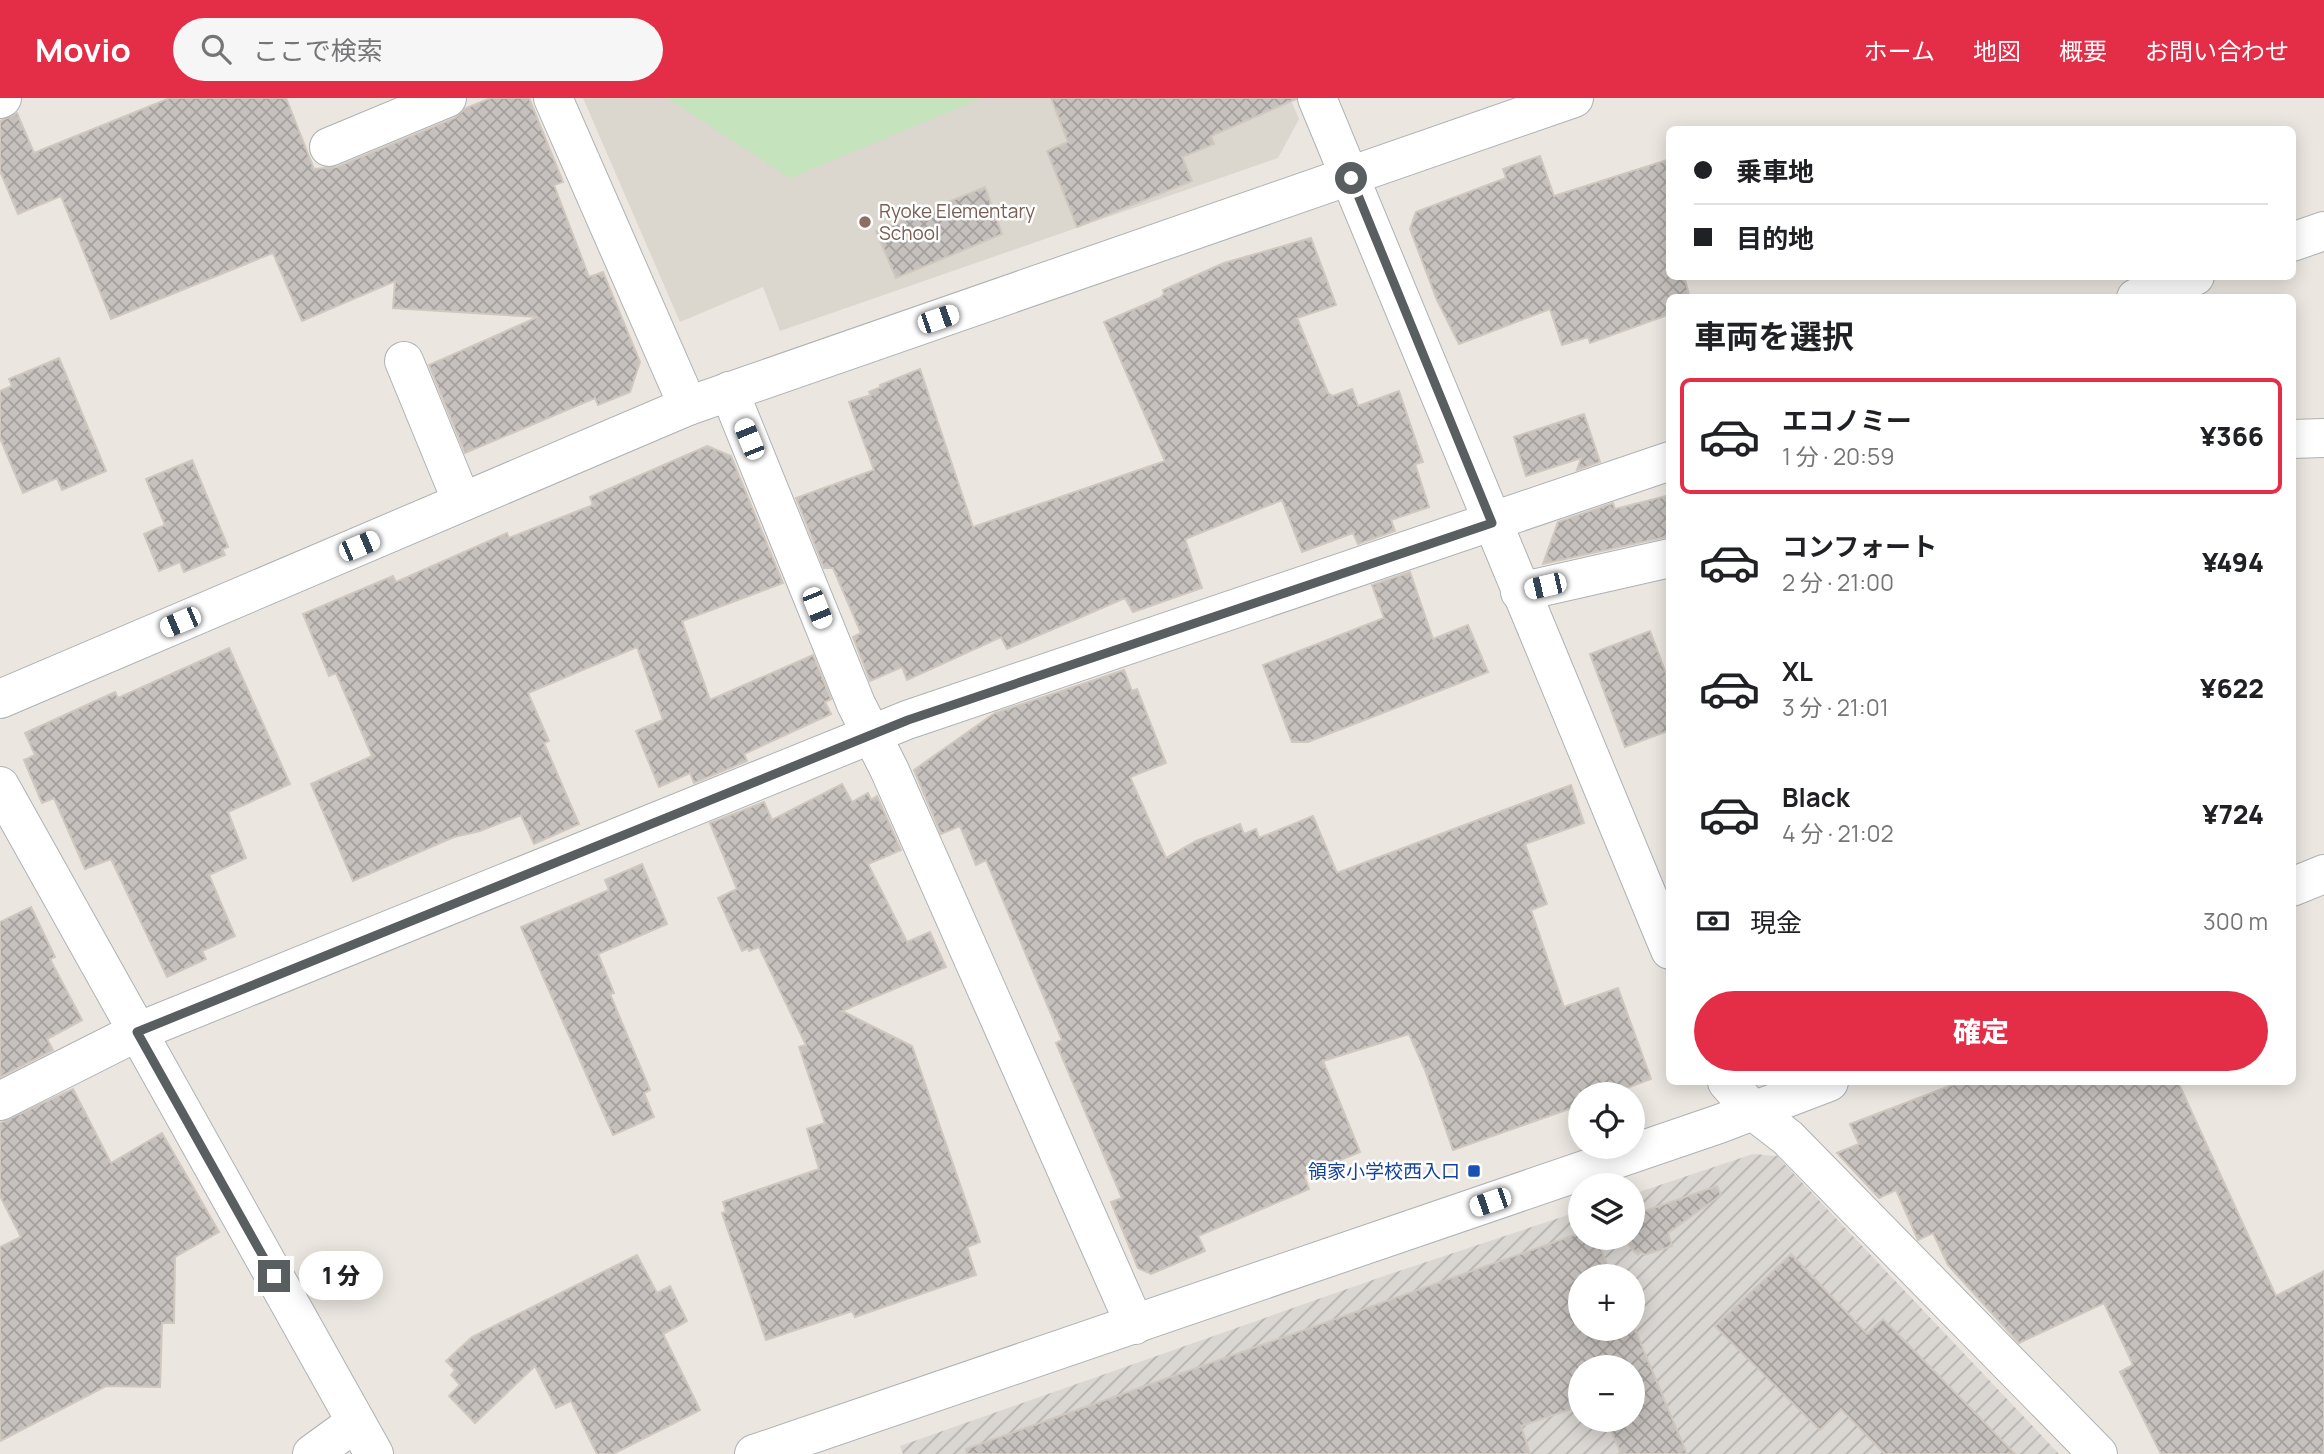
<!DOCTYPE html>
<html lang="ja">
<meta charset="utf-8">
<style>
body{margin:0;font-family:Manrope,"Noto Sans JP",sans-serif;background:#f6f6f6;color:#202124;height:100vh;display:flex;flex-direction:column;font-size:26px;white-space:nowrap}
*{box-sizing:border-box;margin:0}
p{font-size:23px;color:#757577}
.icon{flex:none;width:38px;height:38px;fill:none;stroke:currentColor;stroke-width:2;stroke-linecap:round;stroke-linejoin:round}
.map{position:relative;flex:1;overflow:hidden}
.sheet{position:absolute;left:1666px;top:196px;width:630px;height:791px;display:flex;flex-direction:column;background:#fff;border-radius:10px;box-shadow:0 4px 18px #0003}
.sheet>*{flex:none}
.top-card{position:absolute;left:1666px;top:28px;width:630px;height:154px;border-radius:10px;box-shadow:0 4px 18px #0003;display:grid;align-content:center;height:154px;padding:0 28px;background:#fff}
.fabs{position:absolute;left:1568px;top:984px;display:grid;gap:14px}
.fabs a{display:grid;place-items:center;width:77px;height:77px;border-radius:50%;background:#fff;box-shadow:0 4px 18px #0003;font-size:35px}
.end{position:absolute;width:32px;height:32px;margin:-16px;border:9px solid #595e61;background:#fff;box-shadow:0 0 0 4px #fff}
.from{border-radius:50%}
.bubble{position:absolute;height:49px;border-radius:24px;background:#fff;box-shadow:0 4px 18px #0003;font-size:23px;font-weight:800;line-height:49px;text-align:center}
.car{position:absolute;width:21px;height:42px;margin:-21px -10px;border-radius:9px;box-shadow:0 0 5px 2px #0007;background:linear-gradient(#fff 24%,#345 0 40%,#fff 0 76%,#345 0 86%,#fff 0)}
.top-card b{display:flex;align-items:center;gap:24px;height:66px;font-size:26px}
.top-card b+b{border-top:2px solid #e0e0e0}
.top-card i{width:18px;height:18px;background:#202124}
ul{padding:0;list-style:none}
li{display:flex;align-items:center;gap:21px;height:116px;margin:0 14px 10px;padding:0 14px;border:4px solid transparent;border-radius:10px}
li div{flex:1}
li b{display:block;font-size:26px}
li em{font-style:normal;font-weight:800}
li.on{border-color:#e42d47}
li>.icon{width:63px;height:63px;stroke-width:1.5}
h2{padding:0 28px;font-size:32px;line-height:84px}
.pay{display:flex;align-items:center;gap:18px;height:77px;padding:0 28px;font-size:26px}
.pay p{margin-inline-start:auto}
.primary-button{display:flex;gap:14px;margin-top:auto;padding:14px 28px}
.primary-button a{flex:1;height:80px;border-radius:42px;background:#e42d47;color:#fff;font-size:28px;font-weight:800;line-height:80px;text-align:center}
header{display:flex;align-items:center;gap:42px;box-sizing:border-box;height:98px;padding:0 35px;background:#e42d47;color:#fff}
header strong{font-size:33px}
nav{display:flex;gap:38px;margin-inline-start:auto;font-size:24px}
.search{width:490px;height:63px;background:#f6f6f6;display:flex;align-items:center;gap:18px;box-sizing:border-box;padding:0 24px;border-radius:38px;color:#757577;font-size:26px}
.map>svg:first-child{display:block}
</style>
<header>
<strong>Movio</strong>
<div class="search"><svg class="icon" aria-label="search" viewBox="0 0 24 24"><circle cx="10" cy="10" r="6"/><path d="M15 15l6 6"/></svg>ここで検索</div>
<nav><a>ホーム</a><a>地図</a><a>概要</a><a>お問い合わせ</a></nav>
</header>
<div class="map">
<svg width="2324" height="1356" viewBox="0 0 2324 1356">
<defs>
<pattern id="industrial-furrows" width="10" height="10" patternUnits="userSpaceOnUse" patternTransform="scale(1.75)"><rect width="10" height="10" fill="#dad6d2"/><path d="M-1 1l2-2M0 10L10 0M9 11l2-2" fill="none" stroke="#b4b1ae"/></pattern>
<pattern id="building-cross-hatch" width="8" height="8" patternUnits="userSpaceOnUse" patternTransform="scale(1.75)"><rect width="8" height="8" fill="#c6c1bd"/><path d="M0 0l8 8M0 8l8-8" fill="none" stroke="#a4a09d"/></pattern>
</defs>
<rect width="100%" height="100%" fill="#ebe6e0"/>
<path fill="url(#industrial-furrows)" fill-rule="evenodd" d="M1753,1056L1777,1058L2059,1356H903L900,1348L1387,1177L1580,1113V1139H1633V1096ZM1580,1178H1633V1230H1580ZM1580,1269H1633V1321H1580Z"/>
<path fill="#dbd6ce" d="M583,0H1290L1299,21L1278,60L780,233L763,189L680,224Z"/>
<path fill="#c5e3bc" d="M667,0H982L790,80Z"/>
<g fill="url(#building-cross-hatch)" stroke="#d0c7be" stroke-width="2">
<path d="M170,0H286L314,71L337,69L455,20L466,10L491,0H529L563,84L554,87L589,179L603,174L640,264L630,294L598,307L595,300L465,355L429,267L538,219L393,210L395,183L302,223L273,155L111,221L61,98L18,116L0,73V23L17,15L34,55Z"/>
<path d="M1051,0H1296V1L1211,38L1214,46L1182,59L1192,83L1077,129L1047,53L1068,44Z"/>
<path d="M1540,58L1554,98L1670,61V178H1684L1690,200H1670V216L1590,245L1588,239L1562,247L1550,211L1459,246L1437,202L1410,131L1416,114L1506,80L1503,71Z"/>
<path d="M985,89L1002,136L896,180L876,133Z"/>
<path d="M1311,140L1336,207L1297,220L1328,295L1333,298L1352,291L1358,308L1399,293L1423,364L1415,366L1429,409L1391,422L1395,433L1358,446L1353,435L1302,454L1282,402L1185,441L1202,490L1133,514L1125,500L1007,551L1001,539L907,582L902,569L870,583L853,539L861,535L833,470H824L796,400L874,372L849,304L871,297L869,294L881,289L880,287L920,271L973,429L1165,363L1104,224L1160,200L1164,196L1163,192L1224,165Z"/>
<path d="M59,260L106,373L62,392L57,380L23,395L0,340V293L12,288L9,281Z"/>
<path d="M1584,316L1600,364L1577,372L1581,360L1526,378L1514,339Z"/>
<path d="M707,348L731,358L783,485L682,523L710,602L813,557L831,601L825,604L831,616L744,656L747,663L694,685L690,675L659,689L636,633L663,622L637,549L528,595L549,643L544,645L579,726L534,746L521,717L480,733L454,739L353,783L311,686L372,658L336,575L329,578L303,516L393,478L396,484L507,435L509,440L593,407L590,399Z"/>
<path d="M192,362L228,449L222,451L225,457L184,474L180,464L159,473L144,436L165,427L146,381Z"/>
<path d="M1670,397V438L1543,466L1558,424L1613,405L1615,411Z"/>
<path d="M1410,474L1433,541L1468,527L1488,574L1308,644H1292L1263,567L1384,520L1372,487Z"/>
<path d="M1650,533L1670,586V632L1625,649L1590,556Z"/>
<path d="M229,550L290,686L228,714L246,760L209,777L235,838L202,853L206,861L167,879L111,761L85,771L54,700L42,705L24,662L35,657L25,635L115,594L118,600Z"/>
<path d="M1124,572L1132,593L1137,591L1166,665L1130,679L1166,760L1196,743L1240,726L1244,736L1256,731L1259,740L1313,718L1337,775L1571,687L1584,725L1525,746L1547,806L1531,812L1564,909L1618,890L1651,981L1611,996H1580V1007L1453,1052L1425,972L1409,936L1323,963L1360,1054L1304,1077L1309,1091L1198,1138L1205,1153L1151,1176L1138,1170L1111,1104L1122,1100L1056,945L1062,942L986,762L976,767L960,728L941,736L914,672L995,615Z"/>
<path d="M842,686L852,704L868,695L871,702L877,698L901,752L868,766L907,844L930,834L946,869L842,913L912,948L980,1144L967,1149L976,1177L855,1219L852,1213L766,1242L722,1115L726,1114L723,1104L819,1071L807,1031L825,1025L799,949L806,947L759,849L749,853L748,850L742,853L718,800L737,791L710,725L764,704L772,722Z"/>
<path d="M642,766L667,826L598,856L614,895L610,896L650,992L644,995L654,1019L613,1037L521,829L609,792L605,782Z"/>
<path d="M31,809L55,859L50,861L82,922L47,941L53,952L0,979V824Z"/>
<path d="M1960,984H2178L2276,1198L2324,1173V1356H2161L2120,1274L2133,1267L2104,1205L2019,1245L1948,1167L1933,1135L1918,1142L1896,1092L1879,1100L1837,1055L1859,1046L1850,1026Z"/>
<path d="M73,991L111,1065L162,1035L219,1134L175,1159L174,1225H162L160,1289L106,1288L0,1343V1149L21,1139L0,1098V1025Z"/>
<path d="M1717,1088L1721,1097L1668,1135L1672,1148L1645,1157L1641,1154L1638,1157L1622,1140L1633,1139V1117Z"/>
<path d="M1580,1135V1139H1596L1612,1178H1580V1230H1633V1227L1687,1356H1621L1606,1321H1633V1269H1580V1308L1521,1328L1530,1356H967L966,1351Z"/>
<path d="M1791,1156L1867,1236L1883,1221L2015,1356H1885L1841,1311L1820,1332L1715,1228Z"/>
<path d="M637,1157L657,1195L670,1188L687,1223L663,1236L700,1312L613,1356H597L571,1303L556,1310L535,1268L475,1325L449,1298L460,1287L451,1277L455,1272L446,1263L472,1239Z"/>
</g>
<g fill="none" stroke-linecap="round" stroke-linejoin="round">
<defs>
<g id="minor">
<path d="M553,0L688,308"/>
<path d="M1317,0L1670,852"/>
<path d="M0,1L2,0"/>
<path d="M329,49L447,0"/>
<path d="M2292,144L2324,133"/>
<path d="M2136,200L2195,178"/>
<path d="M404,263L462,404"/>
<path d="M729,293L856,606L889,671L1135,1227"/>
<path d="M2292,341L2324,340"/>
<path d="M1520,494L1670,460"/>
<path d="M0,601L688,308L1574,0"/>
<path d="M0,688L374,1356"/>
<path d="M2292,789L2324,776"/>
<path d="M1727,984L1752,1012L1788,1040L2098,1356"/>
<path d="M0,1003L137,934L907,622L1670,363"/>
<path d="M312,1356L356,1324"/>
<path d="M754,1356L1719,1026L1829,984"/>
</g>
</defs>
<use href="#minor" stroke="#aeb2b5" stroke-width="40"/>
<use href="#minor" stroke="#fff" stroke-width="38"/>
</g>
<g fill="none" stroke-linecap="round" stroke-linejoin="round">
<path stroke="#595e61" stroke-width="9" d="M274,1178L137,934L908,622L1492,425L1351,80"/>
</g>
<circle fill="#8d6e63" stroke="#fff" stroke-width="2.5" cx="865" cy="124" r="7"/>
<rect fill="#1a4fb4" stroke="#fff" stroke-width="2.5" x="1467" y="1066" width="14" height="14" rx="3.5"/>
<g text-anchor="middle" stroke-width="5" stroke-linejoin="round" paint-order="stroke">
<g font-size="19" fill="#785e54" stroke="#fff" text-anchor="start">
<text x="879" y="120">Ryoke Elementary<tspan x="879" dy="22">School</tspan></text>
</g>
<g font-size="19" fill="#164399" stroke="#fff" text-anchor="end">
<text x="1460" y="1080">領家小学校西入口</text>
</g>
</g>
</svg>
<div class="fabs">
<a><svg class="icon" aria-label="locate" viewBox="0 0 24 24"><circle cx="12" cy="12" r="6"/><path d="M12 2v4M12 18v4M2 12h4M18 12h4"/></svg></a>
<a><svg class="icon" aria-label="layers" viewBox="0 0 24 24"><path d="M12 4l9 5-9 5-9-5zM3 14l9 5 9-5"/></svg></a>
<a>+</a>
<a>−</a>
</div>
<i class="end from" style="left:1351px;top:80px"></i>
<i class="end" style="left:274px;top:1178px"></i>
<div class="bubble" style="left:299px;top:1153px;width:84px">1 分</div>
<i class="car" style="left:938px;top:221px;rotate:71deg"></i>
<i class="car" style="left:749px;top:341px;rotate:338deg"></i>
<i class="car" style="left:359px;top:448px;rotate:67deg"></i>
<i class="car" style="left:1545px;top:488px;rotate:257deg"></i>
<i class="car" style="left:817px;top:510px;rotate:158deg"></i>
<i class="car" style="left:180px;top:524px;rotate:247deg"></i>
<i class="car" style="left:1490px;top:1104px;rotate:251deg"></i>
<div class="top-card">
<b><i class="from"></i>乗車地</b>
<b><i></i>目的地</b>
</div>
<section class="sheet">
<h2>車両を選択</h2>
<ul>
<li class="on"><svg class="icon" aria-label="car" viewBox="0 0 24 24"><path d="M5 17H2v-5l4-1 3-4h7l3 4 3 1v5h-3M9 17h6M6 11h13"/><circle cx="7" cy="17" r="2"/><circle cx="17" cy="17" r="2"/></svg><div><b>エコノミー</b><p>1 分 · 20:59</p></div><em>¥366</em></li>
<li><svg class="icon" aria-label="car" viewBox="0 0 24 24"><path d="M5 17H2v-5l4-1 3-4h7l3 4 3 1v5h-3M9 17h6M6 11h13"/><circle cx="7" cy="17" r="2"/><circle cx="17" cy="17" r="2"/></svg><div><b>コンフォート</b><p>2 分 · 21:00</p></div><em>¥494</em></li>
<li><svg class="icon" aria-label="car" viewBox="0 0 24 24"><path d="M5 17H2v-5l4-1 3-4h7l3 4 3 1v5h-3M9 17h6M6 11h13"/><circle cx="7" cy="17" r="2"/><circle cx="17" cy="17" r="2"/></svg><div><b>XL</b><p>3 分 · 21:01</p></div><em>¥622</em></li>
<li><svg class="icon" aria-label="car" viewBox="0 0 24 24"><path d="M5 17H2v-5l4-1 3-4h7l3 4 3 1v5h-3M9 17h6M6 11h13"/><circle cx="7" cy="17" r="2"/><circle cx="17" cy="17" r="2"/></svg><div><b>Black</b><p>4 分 · 21:02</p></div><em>¥724</em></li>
</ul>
<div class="pay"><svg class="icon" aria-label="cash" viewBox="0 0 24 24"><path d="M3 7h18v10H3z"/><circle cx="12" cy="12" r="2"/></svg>現金<p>300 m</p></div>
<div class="primary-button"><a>確定</a></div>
</section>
</div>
